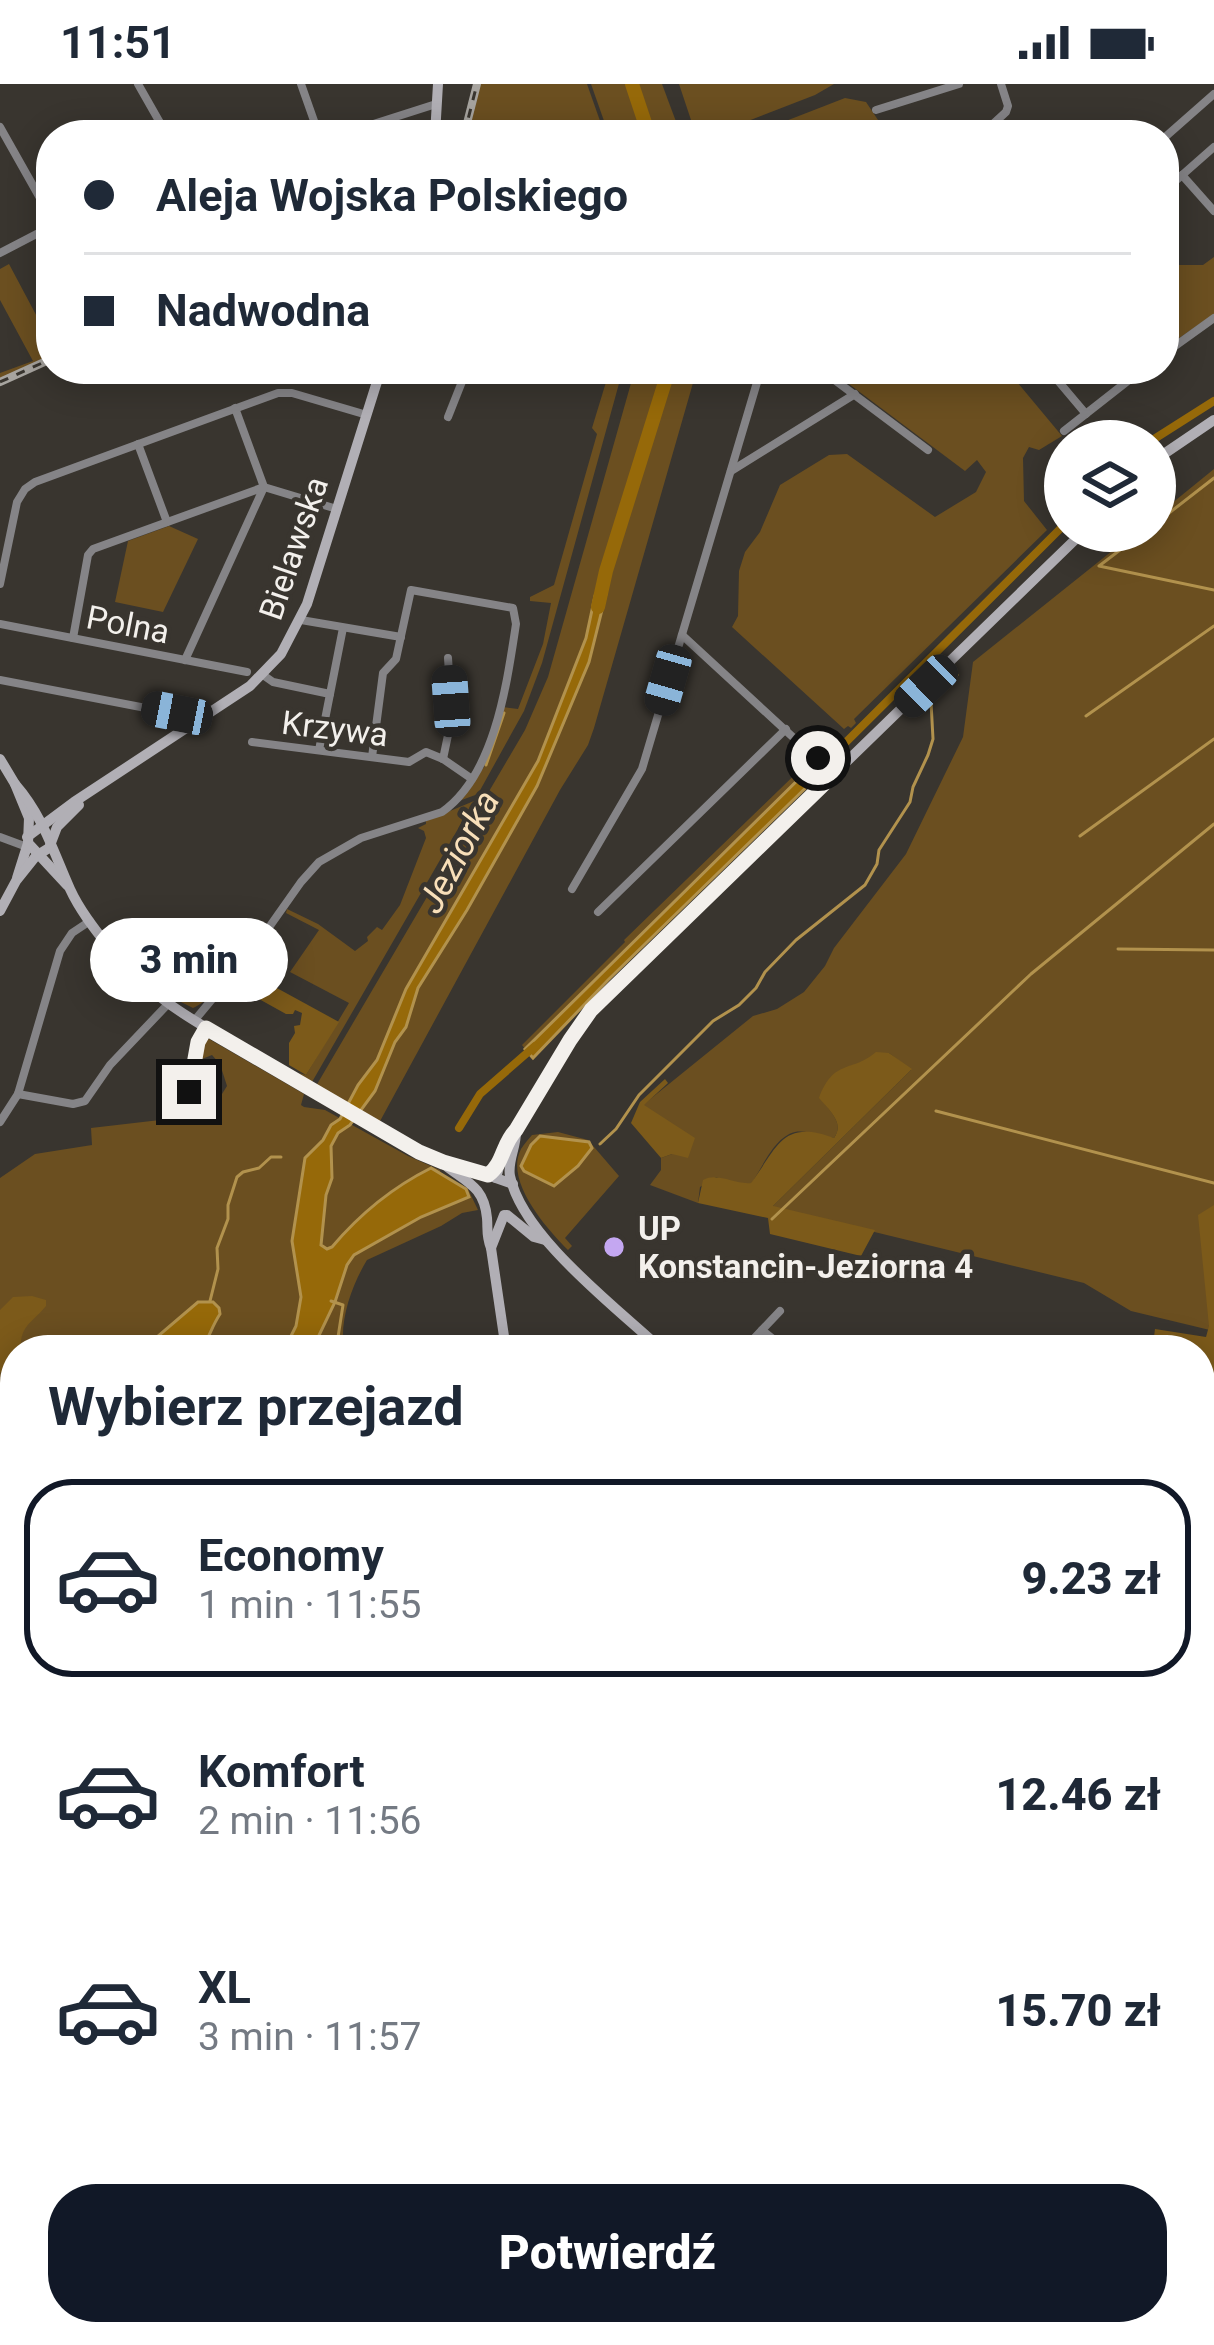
<!DOCTYPE html>
<html lang="pl">
<meta charset="utf-8">
<style>
body{margin:0;font-family:Roboto,sans-serif;background:#f2f2f3;color:#1f2937;height:100vh;display:flex;flex-direction:column;font-size:45px;white-space:nowrap}
*{box-sizing:border-box;margin:0}
p{font-size:39px;color:#747a83}
.icon{flex:none;width:66px;height:66px;fill:none;stroke:currentColor;stroke-width:2;stroke-linecap:round;stroke-linejoin:round}
.map{position:relative;flex:1;overflow:hidden}
.sheet{position:absolute;left:0px;top:1251px;width:1215px;height:1011px;display:flex;flex-direction:column;background:#fff;border-radius:48px 48px 0 0;box-shadow:0 6px 30px #0003}
.sheet>*{flex:none}
.guide{position:absolute;left:36px;top:36px;width:1143px;height:264px;border-radius:48px;box-shadow:0 6px 30px #0003;display:grid;align-content:center;height:264px;padding:0 48px;background:#fff}
.tools{position:absolute;left:1044px;top:336px;display:grid;gap:24px}
.tools a{display:grid;place-items:center;width:132px;height:132px;border-radius:50%;background:#fff;box-shadow:0 6px 30px #0003;font-size:60px}
.end{position:absolute;width:54px;height:54px;margin:-27px;border:15px solid #f3f0ec;background:#111;box-shadow:0 0 0 6px #111}
.from{border-radius:50%}
.bubble{position:absolute;height:84px;border-radius:42px;background:#fff;box-shadow:0 6px 30px #0003;font-size:39px;font-weight:800;line-height:84px;text-align:center}
.car{position:absolute;width:36px;height:72px;margin:-36px -18px;border-radius:15px;box-shadow:0 0 9px 3px #0007;background:linear-gradient(#222 24%,#8ab4d8 0 40%,#222 0 76%,#8ab4d8 0 86%,#222 0)}
.guide b{display:flex;align-items:center;gap:42px;height:114px;font-size:45px}
.guide b+b{border-top:3px solid #e0e1e3}
.guide i{width:30px;height:30px;background:#1f2937}
ul{padding:0;list-style:none}
li{display:flex;align-items:center;gap:36px;height:198px;margin:0 24px 18px;padding:0 24px;border:6px solid transparent;border-radius:48px}
li div{flex:1}
li b{display:block;font-size:45px}
li em{font-style:normal;font-weight:800}
li.active{border-color:#111827}
li>.icon{width:108px;height:108px;stroke-width:1.5}
h2{padding:0 48px;font-size:54px;line-height:144px}
.action{display:flex;gap:24px;margin-top:auto;padding:24px 48px}
.action a{flex:1;height:138px;border-radius:48px;background:#111827;color:#fff;font-size:48px;font-weight:800;line-height:138px;text-align:center}
.status{display:flex;justify-content:space-between;align-items:center;height:84px;padding:0 60px;background:#fff;direction:ltr}
.status svg{height:33px;fill:currentColor}
.map>svg:first-child{display:block}
</style>
<div class="status"><b>11:51</b><svg viewBox="0 0 49 12"><path d="M0 12V9h3v3zM5 12V6h3v6zM10 12V3h3v9zM15 12V0h3v12zM26 1h20v11H26zM47 4h2v5h-2z"/></svg></div>
<div class="map">
<svg width="1214" height="2261" viewBox="0 0 1214 2261">
<rect width="100%" height="100%" fill="#39352f"/>
<g fill="#6b4f20">
<path d="M480,0H587L605,51H468Z"/>
<path d="M591,0H662L681,51H609Z"/>
<path d="M679,0H834L815,11L712,51H696Z"/>
<path d="M845,14L866,18L888,51H750Z"/>
<path d="M1214,173V230L1169,261H1164V181H1203Z"/>
<path d="M9,180L51,259V272L0,296V289L33,277L0,216V185Z"/>
<path d="M610,285H623L542,579L524,627L478,710L459,717L484,683L503,623L518,625L543,560L551,519L530,517V513L554,501L597,350L592,344Z"/>
<path d="M635,285H697L594,644L588,661L560,706L379,1039L316,1002L525,646L548,593Z"/>
<path d="M829,285H1010L1012,292L1062,352L1039,366L1029,363L1023,374L1024,417L1047,446L854,635L856,639L851,644L848,642L844,645L732,543L738,532L739,487L745,468L760,448L780,401L829,371L847,370L935,433L976,408L986,388L977,376L965,387Z"/>
<path d="M1214,385V1247L1131,1227L1084,1199L772,1123L911,986L889,969L864,978L820,1014C829,1026 845,1039 834,1054C823,1052 806,1046 795,1048C774,1053 763,1083 751,1100L739,1101L716,1093L700,1103L698,1119L650,1101L661,1086V1074L672,1070L643,1021L753,932L777,925L804,908L825,882L834,864L906,770L963,653L973,578L1137,447H1155V433Z"/>
<path d="M169,442L198,455L163,528L115,518L128,457Z"/>
<path d="M811,675L815,679L525,965L522,961L625,858L624,856Z"/>
<path d="M474,717L312,998L299,989L306,991L349,919L290,888L319,846L286,829L287,825L318,840L355,867L368,857L367,853L377,843L382,846L400,821L426,754L424,747L418,744L426,740V737Z"/>
<path d="M181,857L233,880C222,895 210,917 193,924L177,916L178,911L174,909L183,876L173,871Z"/>
<path d="M209,955L304,1010L301,1021L304,1023L325,1026L408,1072L440,1086L441,1091L465,1105L467,1103L478,1126L462,1129L441,1142L367,1176C352,1201 339,1236 344,1266H15V1333L0,1320V1094L35,1070L92,1061L91,1044L160,1036L157,1012L183,1009L195,1013L222,1010L227,1002L220,980L212,971L202,975L198,968L201,958Z"/>
<path d="M558,1048L588,1056L619,1092L565,1154L572,1162L568,1166C547,1145 504,1097 521,1065C524,1060 528,1056 532,1051Z"/>
<path d="M15,1382V1840L0,1837V1389L8,1390Z"/>
</g>
<g fill="#7c5a1a">
<path d="M275,903L339,938L306,991L289,981V959L295,949L294,942L300,941L302,929L295,926L293,930H286L259,915Z"/>
<path d="M876,968L889,969L912,985L773,1122L875,1146L861,1172L770,1150L768,1134L698,1119L703,1096C718,1088 735,1101 751,1099C778,1063 782,1035 834,1054C845,1039 829,1026 819,1014C834,974 852,989 876,968Z"/>
<path d="M665,995L668,999L644,1021L695,1054L688,1074L672,1070L661,1074L631,1039L640,1018Z"/>
<path d="M1214,1121V1312L1200,1310V1266H1124L1125,1257L1153,1261L1155,1245L1206,1253L1209,1242L1198,1131Z"/>
<path d="M32,1212L46,1216V1222C33,1238 19,1242 21,1266H15V1289L0,1288V1226L13,1213Z"/>
</g>
<g fill="#966909" stroke="#b2924d" stroke-width="3">
<path d="M606,510L589,578L537,702L467,826L418,904L406,943L395,958L375,1007L350,1041L338,1049L331,1062L332,1094L326,1111L321,1161L327,1165L332,1163C359,1131 393,1103 431,1084L466,1105L469,1113L421,1133L354,1171L347,1181L335,1218L312,1266H284L296,1242L301,1213L292,1157L305,1074L323,1056L331,1041L340,1035L358,1001L377,976L406,905L538,677L586,554L595,512Z"/>
<path d="M815,679L823,687L608,896L533,974L525,965Z"/>
<path d="M540,1052L589,1058L592,1064L578,1082L554,1102L524,1087L521,1082L531,1061Z"/>
<path d="M198,1218H213L219,1224L220,1230C212,1242 209,1254 201,1266H149L151,1258Z"/>
</g>
<g fill="none" stroke-linecap="round" stroke-linejoin="round">
<g stroke="#b2924d" stroke-width="3">
<path d="M1155,440L1214,394"/>
<path d="M1145,447L1099,482L1214,506"/>
<path d="M1086,632L1214,542"/>
<path d="M486,681L504,629"/>
<path d="M1080,752L1214,655"/>
<path d="M1118,865L1214,866"/>
<path d="M936,1027L1214,1099"/>
<path d="M600,1060L616,1045L639,1011L713,937L739,921L756,904L765,888L796,856L865,801L877,780L879,766L910,718L913,703L928,671L933,655L931,618L957,591"/>
<path d="M772,1135L1031,890L1214,740"/>
<path d="M210,1217L218,1185L217,1164L228,1135V1121L237,1093L243,1088L259,1084L271,1073H281"/>
<path d="M331,1217L343,1221L336,1266"/>
<path d="M517,2247L518,2249"/>
</g>
<g stroke="#966909" stroke-width="8">
<path d="M1151,357L1214,317"/>
<path d="M820,684L1065,440"/>
<path d="M459,1044L480,1010L535,962"/>
</g>
<g stroke="#966909" stroke-width="14">
<path d="M632,0L649,51"/>
<path d="M598,523L606,487L669,285"/>
</g>
<g stroke="#858487" stroke-width="8">
<path d="M138,0L167,51"/>
<path d="M301,0L319,51"/>
<path d="M876,26L959,0"/>
<path d="M0,43L40,114L48,143"/>
<path d="M136,51L159,38"/>
<path d="M339,51L436,20"/>
<path d="M981,51L1006,28L1008,22L1001,0"/>
<path d="M1164,54L1214,10"/>
<path d="M1182,91L1214,127"/>
<path d="M37,107L51,99"/>
<path d="M1164,107L1214,63"/>
<path d="M41,115L51,129"/>
<path d="M0,169L50,143"/>
<path d="M1164,270L1214,234"/>
<path d="M820,285L928,366"/>
<path d="M1048,285L1086,330"/>
<path d="M448,333L467,285"/>
<path d="M1064,347L1143,285"/>
<path d="M138,360L167,438"/>
<path d="M731,387L855,310"/>
<path d="M0,500L17,418L25,405L35,398L278,309H292L367,331"/>
<path d="M301,536L401,553"/>
<path d="M0,540L247,588"/>
<path d="M682,551L834,691"/>
<path d="M73,554L88,471L93,465L264,403L337,425"/>
<path d="M185,576L264,403L235,324"/>
<path d="M263,591L273,598L330,610"/>
<path d="M0,596L177,630L185,633L191,641"/>
<path d="M252,658L409,678L426,668L443,675L472,695"/>
<path d="M319,666L343,544"/>
<path d="M443,675L452,632L448,574"/>
<path d="M0,753L27,763"/>
<path d="M572,805L642,685L761,285"/>
<path d="M598,828L786,645"/>
<path d="M194,937L253,866L301,798L319,778L361,754L442,728C495,691 507,599 516,540L513,524L411,506L396,575L383,589L372,673"/>
<path d="M189,1008L198,958L206,943"/>
<path d="M18,1010L73,1020L85,1017L110,981L168,920"/>
<path d="M0,1038L18,1010L60,867L72,849L90,837"/>
<path d="M762,1246L787,1266"/>
<path d="M743,1266L780,1227"/>
<path d="M0,1325L15,1337"/>
<path d="M1200,1381L1214,1368"/>
<path d="M0,1386L8,1385L15,1376"/>
<path d="M1200,1575L1214,1561"/>
<path d="M1200,1634L1214,1619"/>
<path d="M1200,1711L1214,1697"/>
<path d="M1200,1763L1214,1749"/>
<path d="M0,1900L15,1902"/>
<path d="M1200,2007L1214,2021"/>
<path d="M1200,2185L1214,2188"/>
<path d="M182,2247L185,2261"/>
<path d="M370,2247L373,2261"/>
<path d="M472,2247L551,2261"/>
<path d="M928,2261L930,2247"/>
</g>
<g stroke="#b1afb5" stroke-width="10">
<path d="M435,51L438,0"/>
<path d="M1155,376L1214,336"/>
<path d="M0,675L15,700L29,734L28,759L67,801"/>
<path d="M15,700C43,732 53,767 70,805C80,827 97,848 111,866C155,921 217,949 275,984C323,1012 371,1040 419,1068L443,1078L453,1079L513,1100"/>
<path d="M27,753L74,718L250,602L281,570L307,520L381,285"/>
<path d="M17,794L28,759"/>
<path d="M0,827L16,797L36,772L49,764L57,743L79,721"/>
<path d="M516,1046C517,1062 507,1077 510,1092C522,1152 616,1223 662,1266"/>
<path d="M445,1081C466,1098 484,1102 487,1134C488,1145 486,1152 491,1164L506,1266"/>
<path d="M496,1094L506,1058L516,1046L570,956L591,926L1084,447"/>
<path d="M507,1131L534,1153L545,1156"/>
<path d="M491,1164L504,1131"/>
<path d="M1200,1321L1214,1323"/>
<path d="M1200,1767L1214,1780"/>
<path d="M575,2247L579,2261"/>
</g>
<defs>
<g id="rail">
<path d="M464,51L477,0"/>
<path d="M0,298L51,275"/>
</g>
</defs>
<use href="#rail" stroke="#a7a49f" stroke-width="8"/>
<use href="#rail" stroke="#39352f" stroke-width="3" stroke-dasharray="9" stroke-linecap="butt"/>
</g>
<g fill="none" stroke-linecap="round" stroke-linejoin="round">
<path stroke="#f3f0ec" stroke-width="15" d="M189,1008L198,958L206,944L419,1068L443,1078L488,1091C504,1079 502,1060 516,1046L570,956L591,926L833,691L818,674"/>
</g>
<circle fill="#c4a7f1" stroke="#39352f" stroke-width="4.5" cx="614" cy="1163" r="12"/>
<g text-anchor="middle" stroke-width="9" stroke-linejoin="round" paint-order="stroke">
<g font-size="33" fill="#f3f0ec" stroke="#39352f">
<text transform="translate(293 464) rotate(-71)" y="12">Bielawska</text>
<text transform="translate(128 540) rotate(11)" y="12">Polna</text>
<text transform="translate(335 644) rotate(7)" y="12">Krzywa</text>
</g>
<g font-size="33" font-weight="bold" fill="#f3f0ec" stroke="#39352f" text-anchor="start">
<text x="638" y="1156">UP<tspan x="638" dy="38">Konstancin-Jeziorna 4</tspan></text>
</g>
<g font-size="36" font-style="italic" fill="#f8dfb9" stroke="#39352f">
<text transform="translate(458 767) rotate(-62)" y="13">Jeziorka</text>
</g>
</g>
</svg>
<div class="tools">
<a><svg class="icon" aria-label="layers" viewBox="0 0 24 24"><path d="M12 4l9 5-9 5-9-5zM3 14l9 5 9-5"/></svg></a>
</div>
<i class="end from" style="left:818px;top:674px"></i>
<i class="end" style="left:189px;top:1008px"></i>
<div class="bubble" style="left:90px;top:834px;width:198px">3 min</div>
<i class="car" style="left:668px;top:596px;rotate:196deg"></i>
<i class="car" style="left:926px;top:602px;rotate:226deg"></i>
<i class="car" style="left:451px;top:617px;rotate:356deg"></i>
<i class="car" style="left:177px;top:629px;rotate:281deg"></i>
<div class="guide">
<b><i class="from"></i>Aleja Wojska Polskiego</b>
<b><i></i>Nadwodna</b>
</div>
<section class="sheet">
<h2>Wybierz przejazd</h2>
<ul>
<li class="active"><svg class="icon" aria-label="car" viewBox="0 0 24 24"><path d="M5 17H2v-5l4-1 3-4h7l3 4 3 1v5h-3M9 17h6M6 11h13"/><circle cx="7" cy="17" r="2"/><circle cx="17" cy="17" r="2"/></svg><div><b>Economy</b><p>1 min · 11:55</p></div><em>9.23 zł</em></li>
<li><svg class="icon" aria-label="car" viewBox="0 0 24 24"><path d="M5 17H2v-5l4-1 3-4h7l3 4 3 1v5h-3M9 17h6M6 11h13"/><circle cx="7" cy="17" r="2"/><circle cx="17" cy="17" r="2"/></svg><div><b>Komfort</b><p>2 min · 11:56</p></div><em>12.46 zł</em></li>
<li><svg class="icon" aria-label="car" viewBox="0 0 24 24"><path d="M5 17H2v-5l4-1 3-4h7l3 4 3 1v5h-3M9 17h6M6 11h13"/><circle cx="7" cy="17" r="2"/><circle cx="17" cy="17" r="2"/></svg><div><b>XL</b><p>3 min · 11:57</p></div><em>15.70 zł</em></li>
</ul>
<div class="action"><a>Potwierdź</a></div>
</section>
</div>
